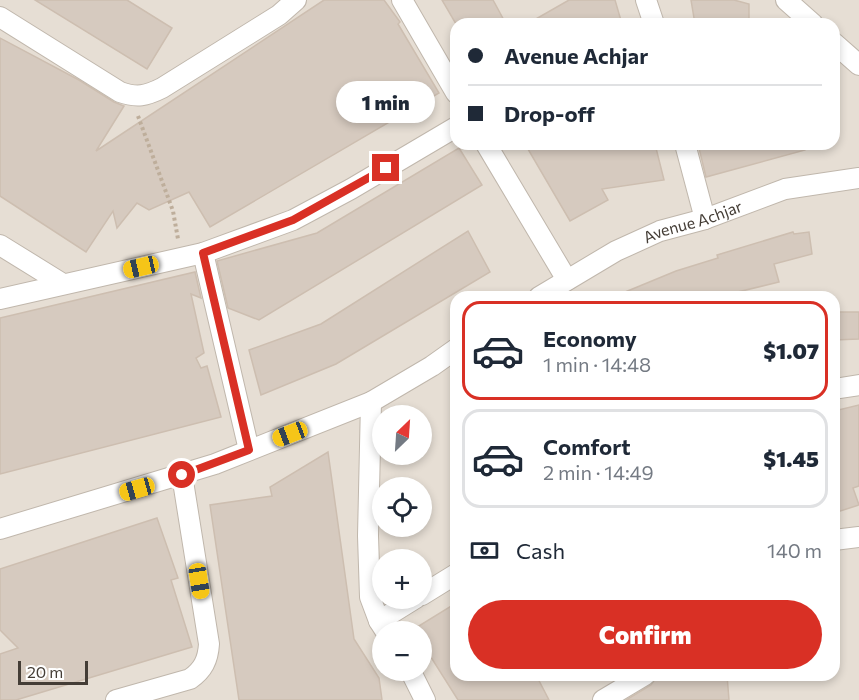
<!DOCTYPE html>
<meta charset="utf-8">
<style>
body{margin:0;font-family:Commissioner,sans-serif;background:#f6f6f7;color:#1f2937;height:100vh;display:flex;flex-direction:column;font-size:22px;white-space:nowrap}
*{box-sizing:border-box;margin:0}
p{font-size:20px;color:#747a83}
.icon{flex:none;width:33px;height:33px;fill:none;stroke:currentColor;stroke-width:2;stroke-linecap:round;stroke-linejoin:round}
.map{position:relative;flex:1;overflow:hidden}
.details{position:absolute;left:450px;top:291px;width:390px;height:390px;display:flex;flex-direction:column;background:#fff;border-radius:18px;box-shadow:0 3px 9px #0003}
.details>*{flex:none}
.top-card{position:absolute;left:450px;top:18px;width:390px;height:132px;border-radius:18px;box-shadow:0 3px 9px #0003;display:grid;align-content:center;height:132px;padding:0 18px;background:#fff}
.needle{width:39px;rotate:25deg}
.tools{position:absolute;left:372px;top:405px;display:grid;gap:12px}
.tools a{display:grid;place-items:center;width:60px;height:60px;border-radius:50%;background:#fff;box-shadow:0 3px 9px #0003;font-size:30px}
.scale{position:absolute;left:18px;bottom:15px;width:70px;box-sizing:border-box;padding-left:6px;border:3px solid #443d36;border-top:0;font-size:16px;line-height:21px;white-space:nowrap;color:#443d36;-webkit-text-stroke:4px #fff;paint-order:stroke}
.end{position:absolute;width:27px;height:27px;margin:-14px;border:8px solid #d93025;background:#fff;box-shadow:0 0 0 3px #fff}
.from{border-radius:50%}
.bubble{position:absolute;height:42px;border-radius:21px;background:#fff;box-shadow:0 3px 9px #0003;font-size:20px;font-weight:800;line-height:42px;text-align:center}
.car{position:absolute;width:18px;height:36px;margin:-18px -9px;border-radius:8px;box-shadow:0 0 4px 2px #0007;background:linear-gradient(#f5c518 24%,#345 0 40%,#f5c518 0 76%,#345 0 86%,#f5c518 0)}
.top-card b{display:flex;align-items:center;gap:21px;height:57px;font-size:22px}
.top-card b+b{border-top:2px solid #e0e1e3}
.top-card i{width:15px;height:15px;background:#1f2937}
ul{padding:10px 0 0;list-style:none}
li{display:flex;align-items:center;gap:18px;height:99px;margin:0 12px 9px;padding:0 6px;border:3px solid #e0e1e3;border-radius:18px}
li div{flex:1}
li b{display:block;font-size:22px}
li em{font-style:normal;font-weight:800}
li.current{border-color:#d93025}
li>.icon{width:54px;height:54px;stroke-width:1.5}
.pay{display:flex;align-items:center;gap:15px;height:66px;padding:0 18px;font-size:22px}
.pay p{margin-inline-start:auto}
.button{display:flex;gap:12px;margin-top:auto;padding:12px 18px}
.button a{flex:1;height:69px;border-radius:36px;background:#d93025;color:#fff;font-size:24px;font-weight:800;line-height:69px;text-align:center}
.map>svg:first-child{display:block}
</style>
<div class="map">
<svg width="859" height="700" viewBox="0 0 859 700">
<rect width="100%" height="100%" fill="#f2ede6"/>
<path fill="#e6ded4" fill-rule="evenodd" d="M0,0H859V700H0ZM456,24H834V144H456ZM456,297H834V675H456ZM382,416H422V454H382ZM382,488H422V526H382ZM382,560H422V598H382ZM382,632H422V670H382Z"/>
<g fill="#d6cabf" stroke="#cdbeb0" stroke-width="1.5">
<path d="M35,0H127L172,28L147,69Z"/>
<path d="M324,0H384L400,22L398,24L439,93L210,227L189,192L149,210L137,203L117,228L113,211L86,252L0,196V38L79,80L114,102L124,106L96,151Z"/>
<path d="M442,0H493L506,24H456Z"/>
<path d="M569,0H615L622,24H527Z"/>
<path d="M691,0H734L749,4V24H695Z"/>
<path d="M525,144H655L664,180L602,189L608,200L570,221Z"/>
<path d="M698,144H805V150L706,177Z"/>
<path d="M459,148L482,185L259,320L228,308L217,261L317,233Z"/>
<path d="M468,231L490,272L336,364L261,395L249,350L321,324Z"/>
<path d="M793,232L794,234L809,232L812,254L774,264L779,282L717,297H613L676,271L718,258L717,255Z"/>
<path d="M195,272L201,298L191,294L204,353L196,358L201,368L207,366L221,417L0,474V318Z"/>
<path d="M834,312H859V339L834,340Z"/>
<path d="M859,405V486L853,488L859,505L834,513V411Z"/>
<path d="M328,452L354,639L379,678L382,700H239L210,505L272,496L270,487Z"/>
<path d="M157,518L178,578L171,580L192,647L16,700H0V654L18,648L0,630V569Z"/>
<path d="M456,603V675H536L549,700H458L422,643V632H414L411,626H419Z"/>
<path d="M662,675H727L729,700H626L651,685L656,678Z"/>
</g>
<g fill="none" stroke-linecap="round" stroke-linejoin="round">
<defs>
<g id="street">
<path d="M402,0L456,93"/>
<path d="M646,0L654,24"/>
<path d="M786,0L813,24"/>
<path d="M0,17L120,92C137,98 146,96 162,88L279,15L296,0"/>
<path d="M834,43L859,65"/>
<path d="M486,144L567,280"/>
<path d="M685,144L705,219"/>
<path d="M0,245L63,284"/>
<path d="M203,253L249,450"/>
<path id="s1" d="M539,297L616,251L660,231L705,219L785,189L859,178"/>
<path d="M0,299L203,253L293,220L351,189L456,127"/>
<path d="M834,389L859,385"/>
<path d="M371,402L368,536L370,597L379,621L386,632"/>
<path d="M0,529L215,464L371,402L432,366L456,349"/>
<path d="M834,540L859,537"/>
<path d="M422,595L456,574"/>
<path d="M379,621L416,598"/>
<path d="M410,670L425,700"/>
<path d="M116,700L190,679C203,670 208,660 209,644L182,475"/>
<path d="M603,700L645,675"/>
</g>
</defs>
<use href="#street" stroke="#c0b7ac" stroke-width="22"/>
<path stroke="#beae9b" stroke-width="4" stroke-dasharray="3 3" stroke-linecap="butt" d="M138,116L173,211L178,239"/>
<use href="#street" stroke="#fff" stroke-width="20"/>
</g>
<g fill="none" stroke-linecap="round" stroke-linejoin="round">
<path stroke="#d93025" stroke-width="8" d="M182,475L249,450L203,253L293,220L386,168"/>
</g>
<g text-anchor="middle" stroke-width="5" stroke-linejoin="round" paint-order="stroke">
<g font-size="16" fill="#443d36" stroke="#fff">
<text dy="6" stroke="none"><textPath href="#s1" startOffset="172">Avenue Achjar</textPath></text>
</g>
</g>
</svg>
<div class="tools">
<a><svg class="needle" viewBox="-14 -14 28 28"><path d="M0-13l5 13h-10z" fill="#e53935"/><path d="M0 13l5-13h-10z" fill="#747a83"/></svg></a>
<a><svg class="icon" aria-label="locate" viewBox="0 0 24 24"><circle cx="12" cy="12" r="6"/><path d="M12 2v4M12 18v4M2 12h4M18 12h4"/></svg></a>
<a>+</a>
<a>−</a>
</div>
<div class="scale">20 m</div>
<i class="end from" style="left:182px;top:475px"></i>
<i class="end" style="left:386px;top:168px"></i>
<div class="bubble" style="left:336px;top:81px;width:99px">1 min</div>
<i class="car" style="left:141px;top:267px;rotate:257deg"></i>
<i class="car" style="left:290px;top:434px;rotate:249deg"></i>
<i class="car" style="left:137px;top:489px;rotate:254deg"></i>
<i class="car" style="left:199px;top:581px;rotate:171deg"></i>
<div class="top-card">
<b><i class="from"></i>Avenue Achjar</b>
<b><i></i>Drop-off</b>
</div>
<section class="details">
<ul>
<li class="current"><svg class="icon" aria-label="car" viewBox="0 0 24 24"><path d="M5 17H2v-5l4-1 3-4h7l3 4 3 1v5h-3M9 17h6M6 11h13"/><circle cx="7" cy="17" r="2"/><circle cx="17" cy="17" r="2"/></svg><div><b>Economy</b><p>1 min · 14:48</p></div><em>$1.07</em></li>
<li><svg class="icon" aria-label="car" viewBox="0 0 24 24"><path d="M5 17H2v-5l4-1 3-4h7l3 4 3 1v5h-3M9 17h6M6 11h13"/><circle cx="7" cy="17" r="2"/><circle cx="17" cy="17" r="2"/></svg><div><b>Comfort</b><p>2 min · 14:49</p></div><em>$1.45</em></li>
</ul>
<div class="pay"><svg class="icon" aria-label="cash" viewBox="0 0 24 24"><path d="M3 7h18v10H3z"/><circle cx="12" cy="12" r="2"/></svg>Cash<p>140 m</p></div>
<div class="button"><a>Confirm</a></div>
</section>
</div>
